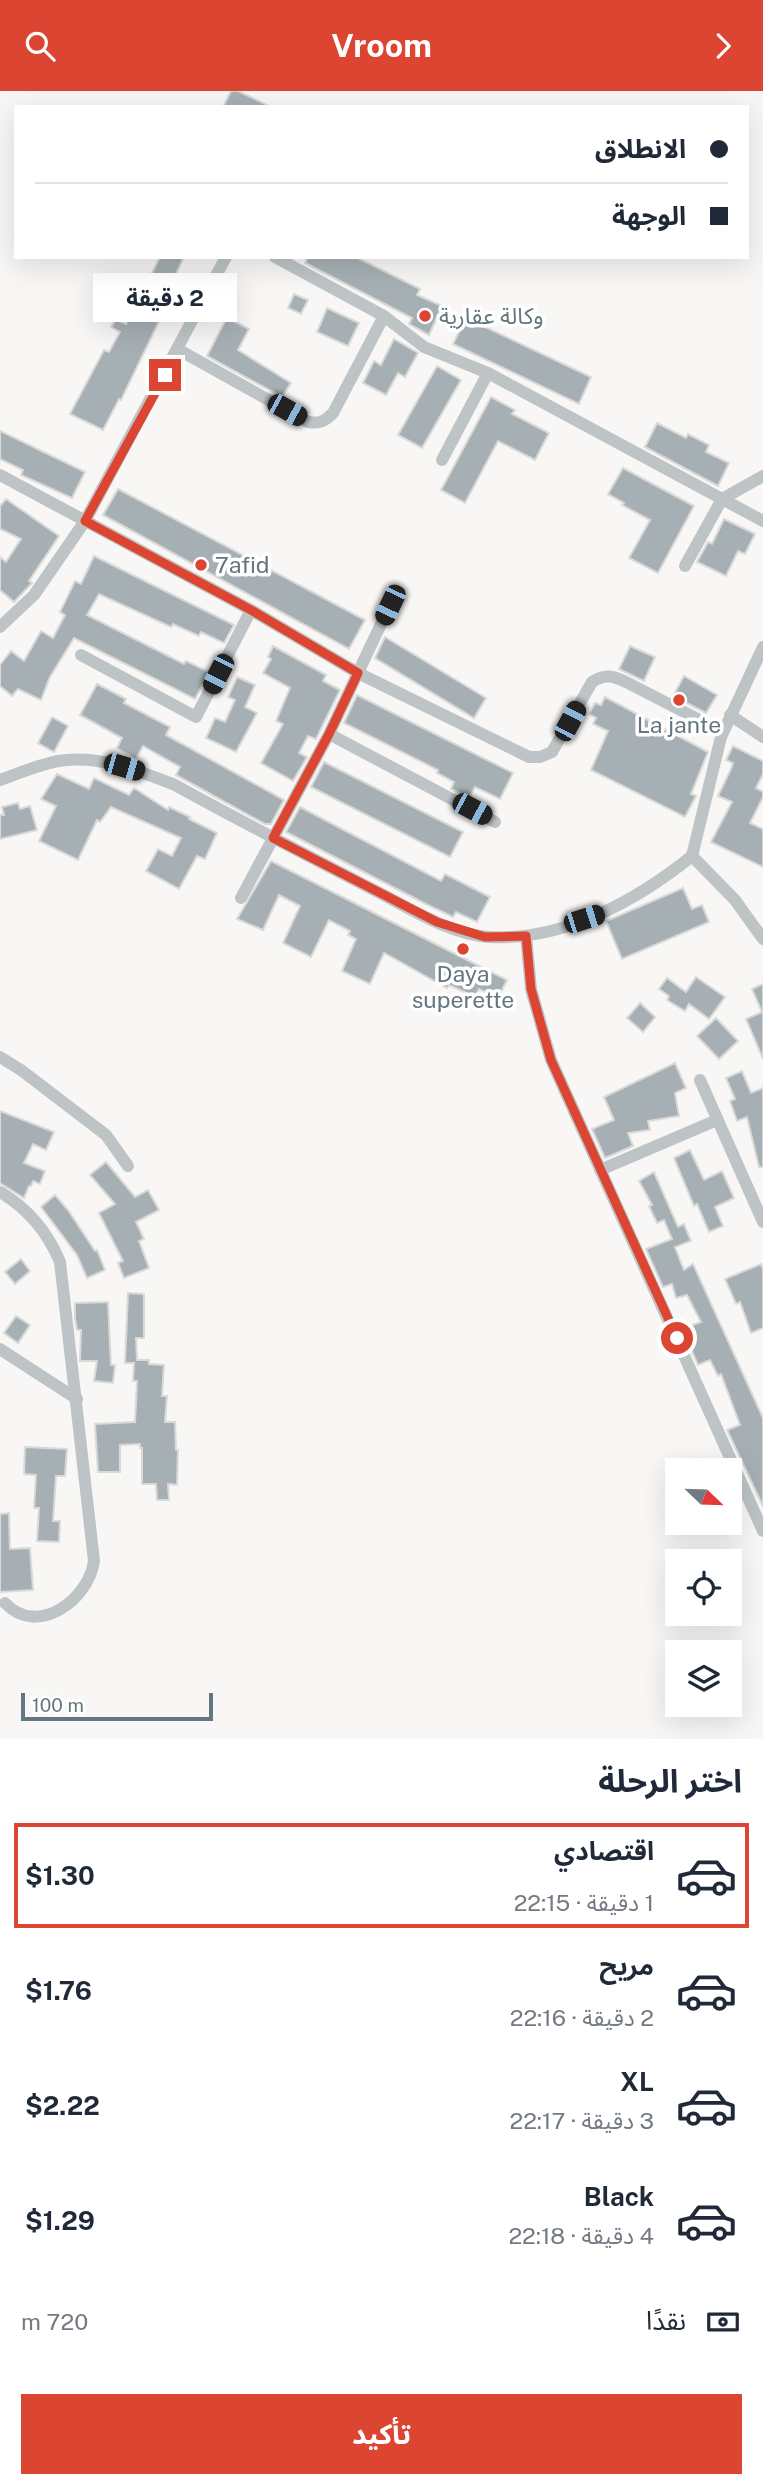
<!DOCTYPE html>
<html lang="ar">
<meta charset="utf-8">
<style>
body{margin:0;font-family:"Public Sans","Noto Sans Arabic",sans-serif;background:#f6f6f7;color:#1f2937;direction:rtl;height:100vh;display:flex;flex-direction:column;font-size:26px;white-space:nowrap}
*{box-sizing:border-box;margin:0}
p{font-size:23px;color:#747a83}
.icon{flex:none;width:38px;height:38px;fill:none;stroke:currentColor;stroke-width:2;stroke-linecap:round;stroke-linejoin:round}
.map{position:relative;height:1648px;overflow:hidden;direction:ltr}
.details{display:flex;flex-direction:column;background:#fff;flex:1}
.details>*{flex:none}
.guide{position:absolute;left:14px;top:14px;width:735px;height:154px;border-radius:0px;box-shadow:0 7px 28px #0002;direction:rtl;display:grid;align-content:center;height:154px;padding:0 21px;background:#fff}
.needle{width:46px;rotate:113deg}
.controls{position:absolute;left:665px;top:1367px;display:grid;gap:14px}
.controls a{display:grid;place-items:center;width:77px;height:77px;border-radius:0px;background:#fff;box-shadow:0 7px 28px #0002;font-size:35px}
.scale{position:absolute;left:21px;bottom:18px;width:192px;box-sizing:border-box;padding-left:7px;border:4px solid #64767e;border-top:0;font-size:19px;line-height:24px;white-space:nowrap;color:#64767e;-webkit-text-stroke:5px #fff;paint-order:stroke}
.end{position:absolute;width:32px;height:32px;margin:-16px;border:9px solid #db4532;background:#fff;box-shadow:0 0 0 4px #fff}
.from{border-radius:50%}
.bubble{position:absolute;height:49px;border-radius:0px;background:#fff;box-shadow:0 7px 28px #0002;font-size:23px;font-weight:700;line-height:49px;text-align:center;direction:rtl}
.car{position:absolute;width:21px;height:42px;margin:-21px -10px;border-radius:9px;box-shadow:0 0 5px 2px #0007;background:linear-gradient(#222 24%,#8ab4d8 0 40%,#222 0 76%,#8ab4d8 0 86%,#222 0)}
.guide b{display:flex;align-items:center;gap:24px;height:66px;font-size:26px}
.guide b+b{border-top:2px solid #e0e1e3}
.guide i{width:18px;height:18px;background:#1f2937}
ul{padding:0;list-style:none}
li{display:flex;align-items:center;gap:21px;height:105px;margin:0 14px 10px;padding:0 7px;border:4px solid transparent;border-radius:0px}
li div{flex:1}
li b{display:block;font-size:26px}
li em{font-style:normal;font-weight:700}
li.selected{border-color:#db4532}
li>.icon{width:63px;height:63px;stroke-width:1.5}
h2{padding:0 21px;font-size:32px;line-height:84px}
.pay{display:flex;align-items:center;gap:18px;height:77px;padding:0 21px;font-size:26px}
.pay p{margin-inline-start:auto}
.button{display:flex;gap:14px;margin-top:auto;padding:14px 21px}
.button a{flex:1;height:80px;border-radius:0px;background:#db4532;color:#fff;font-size:28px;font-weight:700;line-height:80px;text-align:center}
header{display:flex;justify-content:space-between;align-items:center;height:91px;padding:0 21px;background:#db4532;color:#fff;font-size:32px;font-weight:700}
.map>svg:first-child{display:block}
</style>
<header><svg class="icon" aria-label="forward" viewBox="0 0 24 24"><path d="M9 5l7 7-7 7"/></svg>Vroom<svg class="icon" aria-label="search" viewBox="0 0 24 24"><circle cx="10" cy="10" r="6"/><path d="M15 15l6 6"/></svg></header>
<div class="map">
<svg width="763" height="1648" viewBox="0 0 763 1648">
<rect width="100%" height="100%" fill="#f8f7f5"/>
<g fill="#a6b0b4" stroke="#d9d9d7" stroke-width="2">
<path d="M231,0H238L271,16H223Z"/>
<path d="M160,166H184L176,183L181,185L121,309L119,308L103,339L70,323L104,259L109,261L120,241L111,236L116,228L126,233Z"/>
<path d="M308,166H356L420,198L417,204L442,215L429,244L409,233L412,227L305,172Z"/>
<path d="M294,203L308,209L301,223L288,217Z"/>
<path d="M327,217L359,232L348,255L317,241Z"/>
<path d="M227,226L249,238L238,259L291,292L282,306L207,265Z"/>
<path d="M466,227L591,286L579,313L453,253Z"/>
<path d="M394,248L418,262L405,286L398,282L386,304L363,292L374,270L381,274Z"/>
<path d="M437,275L461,289L422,357L398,344Z"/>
<path d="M491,306L515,319L512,323L549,342L535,369L498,350L465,412L441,399Z"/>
<path d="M657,332L686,347L688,343L709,354L706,361L729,372L718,395L645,356Z"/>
<path d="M0,340L85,381L72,407L21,384L23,379L0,368Z"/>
<path d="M623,377L694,415L658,482L629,467L650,429L622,414L624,412L608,403Z"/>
<path d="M118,398L365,529L349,558L103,424Z"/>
<path d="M6,408L59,445L29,490L32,492L14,511L0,499V466L6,471L21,448L0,438V415Z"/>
<path d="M724,428L755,443L745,463L738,460L726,485L697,471L708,451L712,453Z"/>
<path d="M94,465L234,534L224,552L201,541L199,545L173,533L171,536L99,503L87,524L184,573L186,570L209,581L195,608L74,547L50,586L41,609L18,598L12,605L0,595V574L11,560L24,570L41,540L53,547L65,524L60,521L75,490L81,493Z"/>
<path d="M385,546L486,607L474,627L375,567Z"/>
<path d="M273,555L326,584L323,590L340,599L316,648L308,645L299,662L307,666L293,690L261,672L283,633L276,630L290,597L263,582L271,568L268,566Z"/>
<path d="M630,555L655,566L644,590L619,578Z"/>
<path d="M684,585L717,604L706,622L673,605Z"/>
<path d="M237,586L255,594L245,616L257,622L236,661L206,647L215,627L225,631L235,609L228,606Z"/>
<path d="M97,593L126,608L124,612L170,636L166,644L284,709L271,733H265L176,684L180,676L143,655L136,668L117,657L122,647L80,624Z"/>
<path d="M357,604L513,682L500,708L475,696L469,707L451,698L454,691L437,682L438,679L344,632Z"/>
<path d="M605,606L708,661L691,703L696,705L685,726L591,679L608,640L593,633L596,627L589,623L595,612L601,614Z"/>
<path d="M52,626L68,635L54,661L38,652Z"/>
<path d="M733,655L763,670V683L756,697L763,701V706L750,732L763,738V776L711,751L732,711L718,705L731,678L733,672L726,669Z"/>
<path d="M324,671L463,741L450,766L311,696Z"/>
<path d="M57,683L89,698L94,687L129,704L134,697L168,719L169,716L190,726L189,728L217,742L205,768L197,765L179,798L146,780L158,758L172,765L181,747L111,716L100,731L97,729L78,769L39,750L56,715L41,708Z"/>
<path d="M18,712L20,718L30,715L37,739L0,748V724H4L2,716Z"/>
<path d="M300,716L441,790L445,783L490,806L477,831L456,821L453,826L426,813L286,741Z"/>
<path d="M271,770L507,889L498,907L479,898L475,906L449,894L447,897L384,862L370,893L342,880L356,848L348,844L350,840L329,829L311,866L283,852L300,815L279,804L263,839L237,828Z"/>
<path d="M683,797L692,818L702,814L709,831L622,868L606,830Z"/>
<path d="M696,886L725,906L709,928L689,913L685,920L667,909L669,905L659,898L667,887L686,901Z"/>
<path d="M763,893V968L746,928L762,921L752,898Z"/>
<path d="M640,912L655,926L643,941L627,927Z"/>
<path d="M716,927L738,950L719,968L697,945Z"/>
<path d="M675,972L686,997L675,1002L679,1025L648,1030L650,1039L628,1042L633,1055L605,1067L592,1038L614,1029L604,1006Z"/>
<path d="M742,980L751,1002L763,997V1076H759L747,1026L737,1030L730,1010L735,1008L726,987Z"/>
<path d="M0,1020L54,1041L46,1059L33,1053L24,1072L45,1080L40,1093L33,1090L31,1095H29L24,1107L0,1092Z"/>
<path d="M690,1059L704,1089L722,1080L734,1107L715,1116L723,1135L709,1141L697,1113L694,1115L674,1067Z"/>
<path d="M106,1071L135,1106L148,1099L159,1119L136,1131L144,1148L139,1150L149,1177L124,1187L118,1172L123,1170L99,1122L115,1113L90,1084Z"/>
<path d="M654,1081L678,1136L684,1133L691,1150L675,1156L684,1179L693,1173L763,1327V1415L727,1339L740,1334L721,1283L718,1285L710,1269L698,1274L682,1238L701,1231L687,1204L676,1207L672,1193L663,1196L646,1158L672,1148L664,1129L657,1132L649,1115L652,1114L639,1090Z"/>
<path d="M55,1104L68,1119L95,1160L97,1159L105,1179L87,1187L77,1164L41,1116Z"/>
<path d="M21,1168L30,1180L15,1193L5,1181Z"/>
<path d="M761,1173L763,1178V1237L751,1242L740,1211L736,1213L725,1188Z"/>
<path d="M128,1202L144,1203V1247H136L137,1269H149V1273L164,1274L162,1305H167L165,1331H175L176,1359H178L177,1394L168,1393L169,1409H157L156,1393H142V1357H140V1353L120,1354V1381H98L95,1333L135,1331L137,1290H133L134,1272H125Z"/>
<path d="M108,1211L111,1274H115L113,1292L94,1290L97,1270H80L81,1239H77L75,1227V1212Z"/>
<path d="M16,1225L30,1234L18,1252L4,1242Z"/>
<path d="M25,1356L67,1358L65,1385H56L53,1430H60L59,1451L37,1450L39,1417H34L36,1384L24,1383Z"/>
<path d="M9,1422L10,1458L30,1457L33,1499L0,1501V1423Z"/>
</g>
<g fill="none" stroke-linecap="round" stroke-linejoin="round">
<g stroke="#bec4c6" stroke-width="12">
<path d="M275,166L384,225L424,256L488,282L763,430"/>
<path d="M179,259L308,331C320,333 325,330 333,322L384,225"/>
<path d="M442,369L488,282"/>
<path d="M0,384L251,519L358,582L529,666H540L552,661L592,591C605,582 614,585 628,592L723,641"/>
<path d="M685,475L722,408L763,385"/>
<path d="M0,536L34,504L85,430L226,166"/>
<path d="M81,564L196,626L251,519"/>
<path d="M730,624L763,646"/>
<path d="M329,643L495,731"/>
<path d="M0,689C19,682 38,674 58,670C98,663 139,680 175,694C240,730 306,764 372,798C408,816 448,843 489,846C564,850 636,810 692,765L721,646L763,556"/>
<path d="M692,765L735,809L763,848"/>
<path d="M241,807L329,643L390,514"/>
<path d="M526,845L531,898L551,969L763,1440"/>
<path d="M0,966L21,979L106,1044L128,1075"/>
<path d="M700,989L763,1131"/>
<path d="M600,1079L717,1029"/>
<path d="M0,1101C27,1117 48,1142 60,1171L94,1470C89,1508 38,1547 5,1512"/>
<path d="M0,1258L77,1308"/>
</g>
</g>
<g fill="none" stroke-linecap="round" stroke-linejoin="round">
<path stroke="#db4532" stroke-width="9" d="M165,284L85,430L251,519L358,582L329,643L273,747L437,831L485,846L526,845L531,898L551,969L677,1247"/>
</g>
<g fill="#db4532" stroke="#fff" stroke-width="2.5">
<circle cx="425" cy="225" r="7"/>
<circle cx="201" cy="474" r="7"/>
<circle cx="679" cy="609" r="7"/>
<circle cx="463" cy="858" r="7"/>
</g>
<g text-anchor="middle" stroke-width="7" stroke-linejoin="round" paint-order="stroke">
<g font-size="23" fill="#64767e" stroke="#fff" text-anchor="start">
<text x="439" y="233">وكالة عقارية</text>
<text x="215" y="482">7afid</text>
<text x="679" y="642" text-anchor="middle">La jante</text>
<text x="463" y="891" text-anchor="middle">Daya<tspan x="463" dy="26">superette</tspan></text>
</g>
</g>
</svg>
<div class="controls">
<a><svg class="needle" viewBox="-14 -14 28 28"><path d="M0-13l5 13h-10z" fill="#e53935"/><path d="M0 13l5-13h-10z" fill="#747a83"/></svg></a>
<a><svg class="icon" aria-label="locate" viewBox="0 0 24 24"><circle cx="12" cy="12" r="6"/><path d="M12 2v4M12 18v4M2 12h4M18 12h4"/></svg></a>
<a><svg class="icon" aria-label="layers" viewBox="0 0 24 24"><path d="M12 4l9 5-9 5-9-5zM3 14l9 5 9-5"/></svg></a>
</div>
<div class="scale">100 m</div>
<i class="end from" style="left:677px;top:1247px"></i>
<i class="end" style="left:165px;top:284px"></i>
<div class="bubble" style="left:93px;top:182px;width:144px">2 دقيقة</div>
<i class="car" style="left:287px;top:319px;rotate:119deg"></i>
<i class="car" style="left:390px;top:514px;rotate:205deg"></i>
<i class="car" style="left:218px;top:583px;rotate:207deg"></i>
<i class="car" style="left:570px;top:630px;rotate:28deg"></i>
<i class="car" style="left:124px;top:676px;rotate:106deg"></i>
<i class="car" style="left:472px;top:718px;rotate:118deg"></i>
<i class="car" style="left:584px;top:828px;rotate:72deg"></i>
<div class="guide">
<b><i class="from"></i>الانطلاق</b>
<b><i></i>الوجهة</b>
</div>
</div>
<section class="details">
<h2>اختر الرحلة</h2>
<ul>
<li class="selected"><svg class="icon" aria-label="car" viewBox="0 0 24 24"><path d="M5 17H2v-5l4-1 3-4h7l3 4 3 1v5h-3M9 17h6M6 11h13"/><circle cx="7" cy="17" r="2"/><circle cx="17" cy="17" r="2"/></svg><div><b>اقتصادي</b><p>1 دقيقة · 22:15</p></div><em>$1.30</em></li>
<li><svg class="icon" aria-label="car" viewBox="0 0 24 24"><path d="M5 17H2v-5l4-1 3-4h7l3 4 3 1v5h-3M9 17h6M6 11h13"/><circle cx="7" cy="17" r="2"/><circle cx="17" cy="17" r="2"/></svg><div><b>مريح</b><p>2 دقيقة · 22:16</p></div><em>$1.76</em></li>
<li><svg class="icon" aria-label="car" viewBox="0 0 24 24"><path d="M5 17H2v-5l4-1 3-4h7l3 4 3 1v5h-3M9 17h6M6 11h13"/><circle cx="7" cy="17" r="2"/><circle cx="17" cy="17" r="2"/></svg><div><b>XL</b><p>3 دقيقة · 22:17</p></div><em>$2.22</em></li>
<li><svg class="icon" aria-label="car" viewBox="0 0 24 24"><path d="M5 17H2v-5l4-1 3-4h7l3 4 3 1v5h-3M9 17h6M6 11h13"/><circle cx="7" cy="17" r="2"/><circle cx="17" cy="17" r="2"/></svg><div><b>Black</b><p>4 دقيقة · 22:18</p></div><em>$1.29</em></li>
</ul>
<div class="pay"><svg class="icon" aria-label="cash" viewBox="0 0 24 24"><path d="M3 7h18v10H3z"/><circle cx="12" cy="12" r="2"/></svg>نقدًا<p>720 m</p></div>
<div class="button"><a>تأكيد</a></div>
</section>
